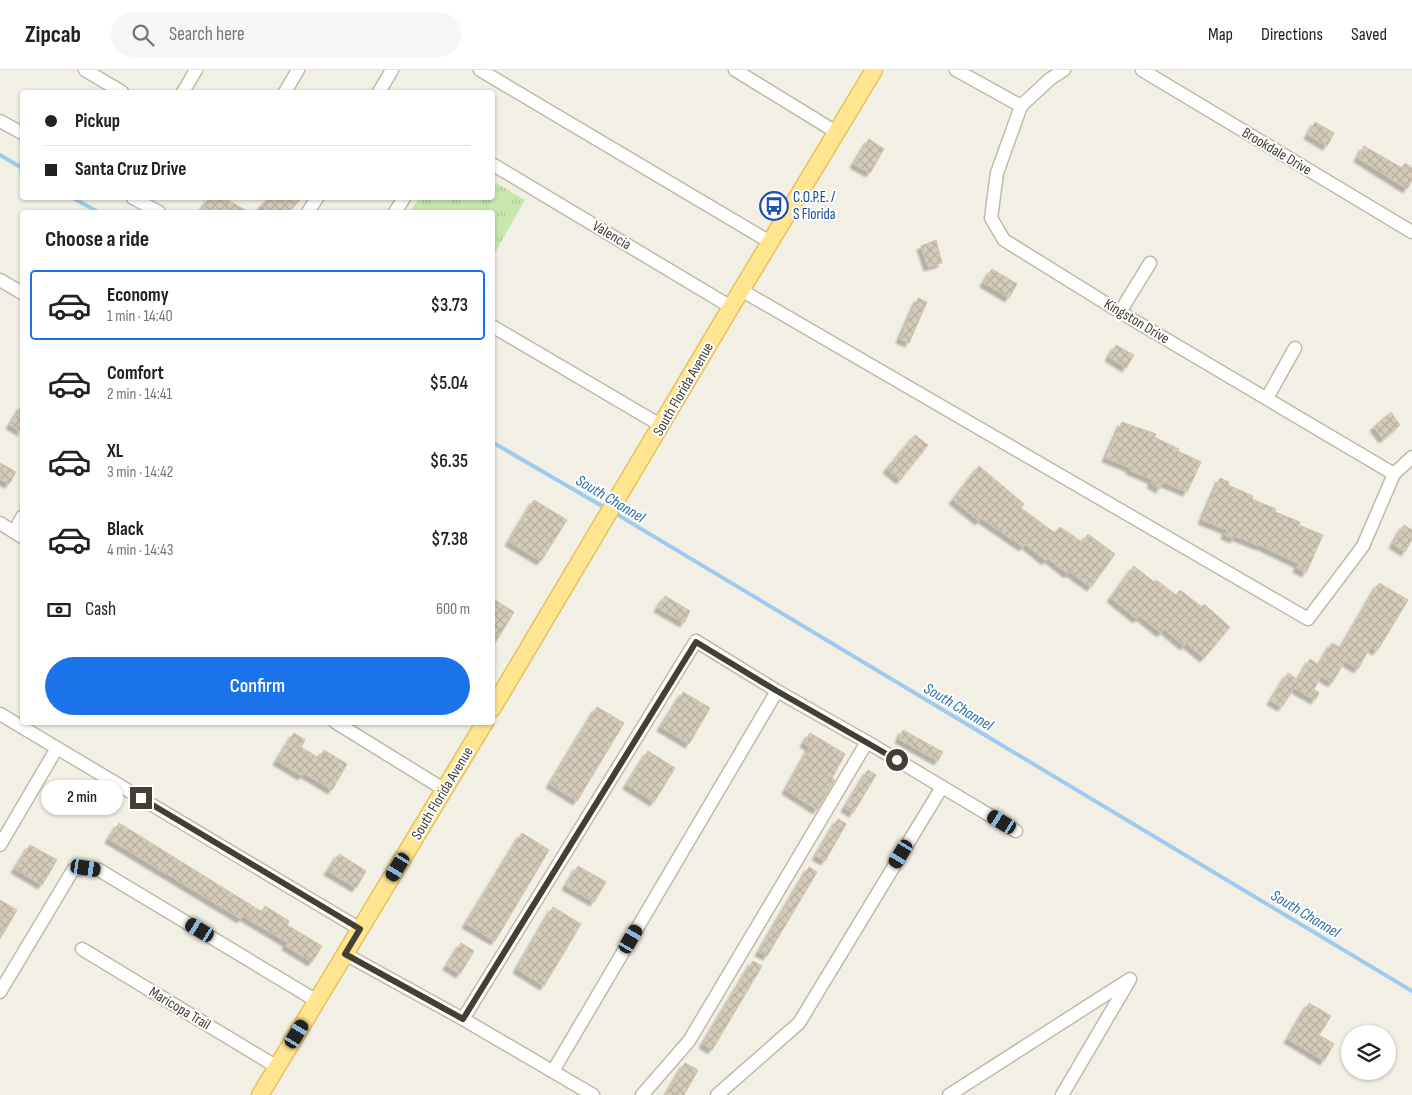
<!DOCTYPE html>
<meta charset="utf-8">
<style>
body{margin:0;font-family:"Sofia Sans Condensed",sans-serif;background:#f6f6f6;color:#222;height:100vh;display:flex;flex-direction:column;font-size:19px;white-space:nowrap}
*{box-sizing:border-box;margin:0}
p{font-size:16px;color:#767676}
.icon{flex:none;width:28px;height:28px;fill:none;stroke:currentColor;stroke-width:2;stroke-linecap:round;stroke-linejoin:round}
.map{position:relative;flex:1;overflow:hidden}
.details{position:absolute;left:20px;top:140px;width:475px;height:515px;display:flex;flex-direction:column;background:#fff;border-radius:5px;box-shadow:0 1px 4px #0004}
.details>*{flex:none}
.top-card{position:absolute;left:20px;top:20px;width:475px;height:110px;border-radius:5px;box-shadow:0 1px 4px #0004;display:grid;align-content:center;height:110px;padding:0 25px;background:#fff}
.buttons{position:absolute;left:1341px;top:955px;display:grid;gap:10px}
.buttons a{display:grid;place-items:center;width:55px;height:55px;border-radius:50%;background:#fff;box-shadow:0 1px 4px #0004;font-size:25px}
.end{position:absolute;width:22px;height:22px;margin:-11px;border:6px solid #443f34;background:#fff;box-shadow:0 0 0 2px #fff}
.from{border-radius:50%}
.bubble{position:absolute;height:35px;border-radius:18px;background:#fff;box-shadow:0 1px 4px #0004;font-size:16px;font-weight:600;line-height:35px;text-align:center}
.car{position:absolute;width:15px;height:30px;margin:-15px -8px;border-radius:6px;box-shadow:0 0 4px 1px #0007;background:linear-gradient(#222 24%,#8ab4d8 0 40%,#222 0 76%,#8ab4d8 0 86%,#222 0)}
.top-card b{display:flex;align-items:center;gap:18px;height:48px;font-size:19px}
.top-card b+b{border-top:1px solid #e0e0e0}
.top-card i{width:12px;height:12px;background:#222}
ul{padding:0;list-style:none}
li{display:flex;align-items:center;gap:15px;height:70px;margin:0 10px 8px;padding:0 15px;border:2px solid transparent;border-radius:5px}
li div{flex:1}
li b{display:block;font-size:19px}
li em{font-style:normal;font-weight:600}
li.active{border-color:#1a73e8}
li>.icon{width:45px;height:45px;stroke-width:1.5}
h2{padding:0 25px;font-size:22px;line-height:60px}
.pay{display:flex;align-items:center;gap:12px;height:55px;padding:0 25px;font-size:19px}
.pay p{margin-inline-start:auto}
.cta{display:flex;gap:10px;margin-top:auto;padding:10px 25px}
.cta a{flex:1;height:58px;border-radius:30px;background:#1a73e8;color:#fff;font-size:20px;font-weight:600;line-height:58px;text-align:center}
header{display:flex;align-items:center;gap:30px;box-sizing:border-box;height:70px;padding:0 25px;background:#fff;border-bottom:1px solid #e0e0e0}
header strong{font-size:24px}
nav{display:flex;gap:28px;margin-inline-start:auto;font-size:18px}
.search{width:350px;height:45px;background:#f6f6f6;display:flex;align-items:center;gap:12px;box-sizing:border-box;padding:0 18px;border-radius:28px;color:#767676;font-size:19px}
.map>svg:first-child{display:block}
</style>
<header>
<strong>Zipcab</strong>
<div class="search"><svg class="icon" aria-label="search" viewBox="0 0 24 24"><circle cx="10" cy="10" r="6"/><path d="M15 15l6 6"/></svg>Search here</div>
<nav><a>Map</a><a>Directions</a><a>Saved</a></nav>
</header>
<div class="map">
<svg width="1412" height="1025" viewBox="0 0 1412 1025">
<defs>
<pattern id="park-tufts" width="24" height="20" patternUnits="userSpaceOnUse" patternTransform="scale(1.25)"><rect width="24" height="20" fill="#c9e7ac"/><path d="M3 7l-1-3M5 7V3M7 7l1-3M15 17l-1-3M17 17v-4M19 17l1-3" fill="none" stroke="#aec795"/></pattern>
<pattern id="building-cross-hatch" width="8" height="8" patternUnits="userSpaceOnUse" patternTransform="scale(1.25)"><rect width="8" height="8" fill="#d4cbb9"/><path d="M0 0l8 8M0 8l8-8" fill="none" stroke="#b7afa0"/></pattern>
<filter id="shadow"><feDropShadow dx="-4" dy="4" stdDeviation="1" flood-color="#0004"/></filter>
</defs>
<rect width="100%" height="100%" fill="#f2efe4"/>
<path fill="url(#park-tufts)" d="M493,111L525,130L493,186L492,142H410L419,128H492Z"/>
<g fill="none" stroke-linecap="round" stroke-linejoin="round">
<g stroke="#9fcbf0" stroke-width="4">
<path d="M0,85L22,98"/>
<path d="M73,128L98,142"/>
<path d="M492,372L607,439"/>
<path d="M613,442L1412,921"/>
</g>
</g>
<g fill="url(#building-cross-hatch)" stroke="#cec3ac" filter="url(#shadow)">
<path d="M1315,52L1334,63L1327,76L1308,65Z"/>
<path d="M869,69L884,79L870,103L854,94Z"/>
<path d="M1364,76L1402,98L1405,93L1412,98V110L1407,119L1358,88Z"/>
<path d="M209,128H224L249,142H200Z"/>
<path d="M269,128H302L288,142H268L261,136Z"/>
<path d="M936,170L942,193L928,197L921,176Z"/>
<path d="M992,199L1017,214L1009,228L984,213Z"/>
<path d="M918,228L927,232L909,273L900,269Z"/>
<path d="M1116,275L1134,285L1126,298L1109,287Z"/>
<path d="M22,335V362L10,355Z"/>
<path d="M1391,342L1400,355L1383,369L1374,357Z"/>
<path d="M1122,352L1156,364L1154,367L1179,379L1178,381L1201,392L1187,422L1163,412L1160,419L1151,414L1153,410L1130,400L1131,398L1106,388Z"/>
<path d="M915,365L928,375L900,410L887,399Z"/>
<path d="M0,393L16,402L9,414L0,409Z"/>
<path d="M979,396L1024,434L1021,438L1055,463L1060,457L1082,472L1088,464L1115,484L1091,517L1070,502L1068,504L1048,488L1046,491L1025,474L1023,477L981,448L979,451L953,430Z"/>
<path d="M1220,408L1229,412L1228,415L1253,426L1252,429L1276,439L1275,442L1300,452L1299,455L1323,465L1306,503L1297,498L1299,494L1260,475V476L1235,466L1234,469L1225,465L1227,460L1202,450Z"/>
<path d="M534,430L567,450L541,491L509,472Z"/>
<path d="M1404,455L1412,460V469L1405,482L1393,474Z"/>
<path d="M1134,496L1154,512L1156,510L1176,525L1180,520L1202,537L1204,534L1230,557L1204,588L1186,573L1184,576L1164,559L1161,563L1140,546L1137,549L1111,528Z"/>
<path d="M1379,513L1408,530L1377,581L1370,577L1358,599L1345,591L1332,613L1321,606L1314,619L1319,623L1315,630L1294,618L1282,637L1271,631L1288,603L1298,610L1310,589L1319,595L1332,573L1341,578Z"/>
<path d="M665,526L690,541L684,553L658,538Z"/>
<path d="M492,528L514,542L492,578Z"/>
<path d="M683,622L710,638L689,674L661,657Z"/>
<path d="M597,637L624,653L577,731L550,714Z"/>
<path d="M903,660L943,682L938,691L899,669Z"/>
<path d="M294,663L305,670L301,677L319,688L324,680L347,694L332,720L304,703L302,706L277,691Z"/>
<path d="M810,663L845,684L832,708L835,710L817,740L786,720L810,677L804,673Z"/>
<path d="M648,681L675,698L654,732L627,715Z"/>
<path d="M868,700L876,705L853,743L845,738Z"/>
<path d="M838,749L846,754L825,791L816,786Z"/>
<path d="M119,753L262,842L265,836L289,851L287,855L322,876L312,892L286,876L288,873L243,846L241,849L109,769Z"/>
<path d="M522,763L549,780L495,871L466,854Z"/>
<path d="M30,775L57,790L42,815L15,799Z"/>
<path d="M339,784L366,801L356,818L328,801Z"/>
<path d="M578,796L606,812L594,832L566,816Z"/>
<path d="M809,797L817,802L767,886L759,882Z"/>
<path d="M0,830L17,840L0,869Z"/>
<path d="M553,837L581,854L544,916L517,899Z"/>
<path d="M461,873L474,881L460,904L447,896Z"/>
<path d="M753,891L762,896L712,980L703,974Z"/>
<path d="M1309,933L1331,946L1319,965L1334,974L1324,991L1288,969Z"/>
<path d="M685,993L698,1000L684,1025H666Z"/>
</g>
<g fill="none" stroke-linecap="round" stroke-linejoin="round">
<defs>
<g id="minor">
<path d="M85,0L122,22"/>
<path d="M480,0L770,172"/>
<path d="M735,0L836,62"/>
<path d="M956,0L1021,36L1050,9L1064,0"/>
<path d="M1142,0L1412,162"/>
<path d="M183,22L196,0"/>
<path d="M285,22L298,0"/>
<path d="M379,22L392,0"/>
<path d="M1021,36L997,103L991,148L1004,170L1120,242L1394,404"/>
<path d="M0,51L22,63"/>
<path d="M492,94L731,237"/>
<path d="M133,128L159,142"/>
<path d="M308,142L317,128"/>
<path d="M395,142L404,128"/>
<path d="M0,210L22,223"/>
<path d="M741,220L1308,549L1363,476L1394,404L1412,387"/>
<path d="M1120,242L1150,193"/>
<path d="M492,256L662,356"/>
<path d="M1267,328L1295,278"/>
<path d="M0,453L22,467"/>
<path d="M14,462L22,447"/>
<path d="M0,644L360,859"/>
<path d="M335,652L445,720"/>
<path d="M0,775L57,678"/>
<path d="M82,879L277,997"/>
<path d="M345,884L463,949L593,1025"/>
<path d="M0,922L73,800L86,798L99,800L317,931"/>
<path d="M463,949L696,571L777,621"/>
<path d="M553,1001L777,621L867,672L1016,761"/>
<path d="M642,1025L689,971L867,672"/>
<path d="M717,1025L799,953L942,717"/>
<path d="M949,1025L1130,909"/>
<path d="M1062,1025L1129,911"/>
</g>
<g id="major">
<path d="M492,639L731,237L874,0"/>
<path d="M260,1025L485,652"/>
</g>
</defs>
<use href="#minor" stroke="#c0baa9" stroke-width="15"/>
<use href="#major" stroke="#e4c360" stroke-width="19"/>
<use href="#minor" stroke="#fff" stroke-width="12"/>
<use href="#major" stroke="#ffe590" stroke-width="16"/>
</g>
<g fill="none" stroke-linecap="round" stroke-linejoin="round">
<path stroke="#443f34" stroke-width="6" d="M141,728L360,859L345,884L463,949L696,572L777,621L897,690"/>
</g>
<defs>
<symbol id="bus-ring" viewBox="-11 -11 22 22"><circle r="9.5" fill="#fff" stroke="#1a4fb4" stroke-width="1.5"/><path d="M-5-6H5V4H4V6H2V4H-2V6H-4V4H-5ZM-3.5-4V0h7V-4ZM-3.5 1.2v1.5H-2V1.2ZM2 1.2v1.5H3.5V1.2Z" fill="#1a4fb4"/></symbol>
</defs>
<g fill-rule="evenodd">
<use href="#bus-ring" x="758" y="120" width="32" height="32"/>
</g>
<g text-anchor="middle" stroke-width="4" stroke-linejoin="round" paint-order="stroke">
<g font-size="15" fill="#443f34" stroke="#fff">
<text transform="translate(1277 81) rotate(31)" y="5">Brookdale Drive</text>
<text transform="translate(612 165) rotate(31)" y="5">Valencia</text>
<text transform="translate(1137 251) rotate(31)" y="5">Kingston Drive</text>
<text transform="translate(683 319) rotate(-60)" y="5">South Florida Avenue</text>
<text transform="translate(442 723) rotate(-59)" y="5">South Florida Avenue</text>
<text transform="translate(180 938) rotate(31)" y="5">Maricopa Trail</text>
</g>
<g font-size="15" fill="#164399" stroke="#fff" text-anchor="start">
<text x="793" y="132">C.O.P.E. /<tspan x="793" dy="17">S Florida</tspan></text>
</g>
<g font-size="16" font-style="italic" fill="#2d72b0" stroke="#fff">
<text transform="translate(611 428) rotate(31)" y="6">South Channel</text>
<text transform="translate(959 636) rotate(31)" y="6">South Channel</text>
<text transform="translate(1306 843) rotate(31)" y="6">South Channel</text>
</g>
</g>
</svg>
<div class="buttons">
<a><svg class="icon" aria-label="layers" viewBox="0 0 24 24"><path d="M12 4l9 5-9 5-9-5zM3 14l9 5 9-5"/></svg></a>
</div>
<i class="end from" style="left:897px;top:690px"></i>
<i class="end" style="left:141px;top:728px"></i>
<div class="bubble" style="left:41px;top:710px;width:82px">2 min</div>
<i class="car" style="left:1002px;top:752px;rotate:301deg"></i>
<i class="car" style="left:901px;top:784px;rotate:211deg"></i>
<i class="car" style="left:398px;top:797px;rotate:211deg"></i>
<i class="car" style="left:86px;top:798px;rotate:99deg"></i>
<i class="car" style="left:200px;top:860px;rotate:301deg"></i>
<i class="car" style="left:631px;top:869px;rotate:30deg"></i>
<i class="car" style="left:297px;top:964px;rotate:31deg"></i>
<div class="top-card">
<b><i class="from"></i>Pickup</b>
<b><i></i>Santa Cruz Drive</b>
</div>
<section class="details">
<h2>Choose a ride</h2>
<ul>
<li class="active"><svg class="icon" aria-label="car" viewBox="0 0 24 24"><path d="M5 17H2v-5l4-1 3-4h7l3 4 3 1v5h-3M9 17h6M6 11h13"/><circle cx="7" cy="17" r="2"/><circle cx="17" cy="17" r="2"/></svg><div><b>Economy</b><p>1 min · 14:40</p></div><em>$3.73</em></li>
<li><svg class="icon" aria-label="car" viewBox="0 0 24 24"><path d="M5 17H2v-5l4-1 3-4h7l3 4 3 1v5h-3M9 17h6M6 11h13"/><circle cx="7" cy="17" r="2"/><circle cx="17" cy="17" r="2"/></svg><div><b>Comfort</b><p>2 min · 14:41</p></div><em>$5.04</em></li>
<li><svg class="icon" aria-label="car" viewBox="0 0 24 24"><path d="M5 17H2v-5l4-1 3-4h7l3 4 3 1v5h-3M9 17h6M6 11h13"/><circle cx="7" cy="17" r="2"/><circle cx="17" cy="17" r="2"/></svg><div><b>XL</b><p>3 min · 14:42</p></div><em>$6.35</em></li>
<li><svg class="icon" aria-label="car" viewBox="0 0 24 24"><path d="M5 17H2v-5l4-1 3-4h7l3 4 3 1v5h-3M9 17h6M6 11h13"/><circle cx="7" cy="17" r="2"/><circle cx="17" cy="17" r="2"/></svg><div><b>Black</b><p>4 min · 14:43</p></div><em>$7.38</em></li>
</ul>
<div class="pay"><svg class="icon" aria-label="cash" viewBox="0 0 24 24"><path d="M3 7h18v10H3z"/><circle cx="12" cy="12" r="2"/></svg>Cash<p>600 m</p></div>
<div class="cta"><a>Confirm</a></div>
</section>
</div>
